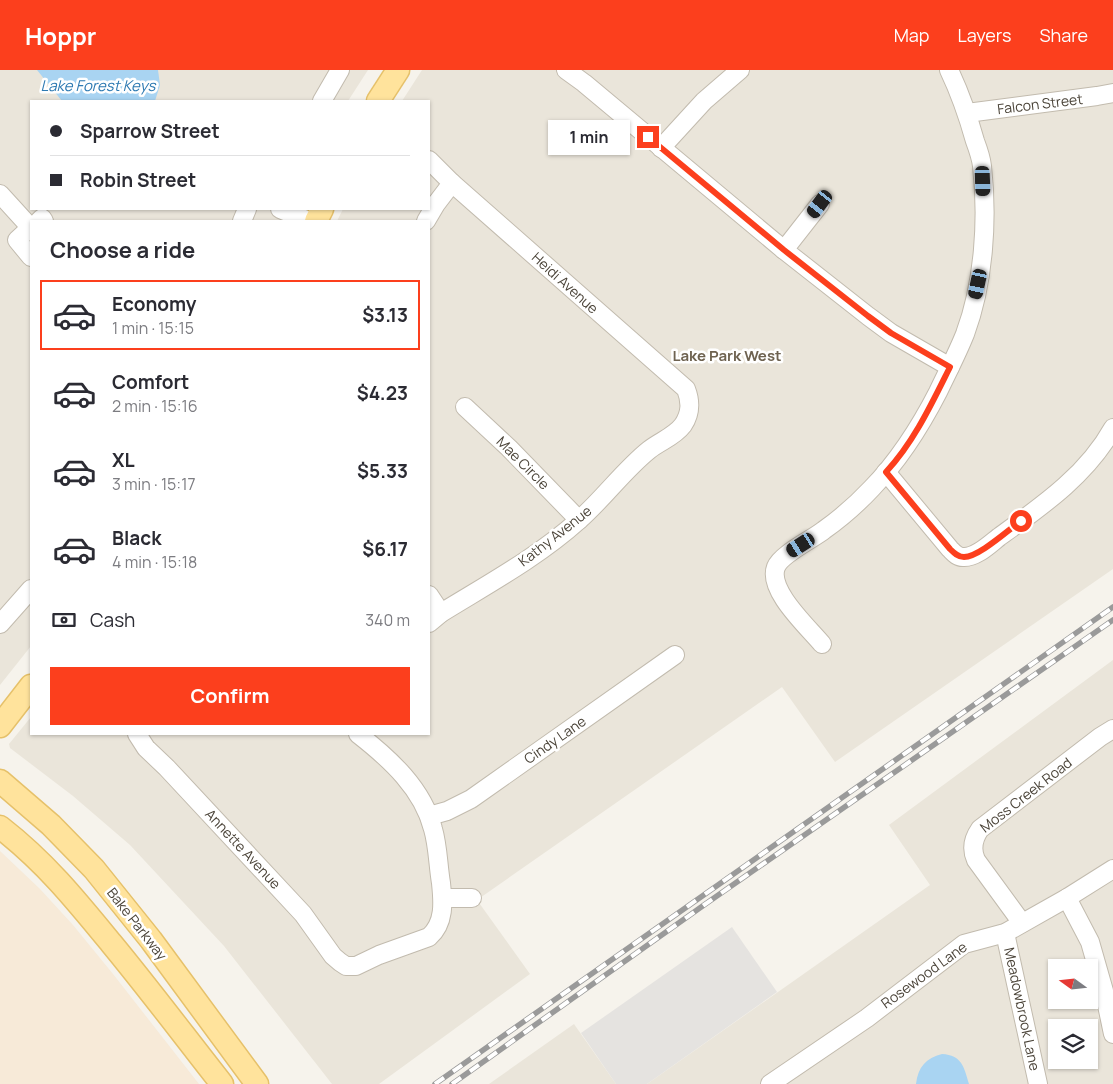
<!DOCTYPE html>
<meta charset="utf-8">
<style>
body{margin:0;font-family:Manrope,sans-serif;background:#f7f7f7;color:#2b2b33;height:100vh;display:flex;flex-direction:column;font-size:19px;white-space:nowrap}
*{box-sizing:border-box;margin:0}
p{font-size:16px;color:#7c7c81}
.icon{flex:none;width:28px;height:28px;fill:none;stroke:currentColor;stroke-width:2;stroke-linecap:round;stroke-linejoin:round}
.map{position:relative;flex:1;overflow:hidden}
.details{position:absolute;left:30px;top:150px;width:400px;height:515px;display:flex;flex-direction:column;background:#fff;border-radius:0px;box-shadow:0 1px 4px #0004}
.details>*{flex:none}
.banner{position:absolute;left:30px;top:30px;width:400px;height:110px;border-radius:0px;box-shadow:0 1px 4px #0004;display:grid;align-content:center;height:110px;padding:0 20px;background:#fff}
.needle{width:32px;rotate:285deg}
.tools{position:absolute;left:1048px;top:889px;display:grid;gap:10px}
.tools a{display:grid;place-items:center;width:50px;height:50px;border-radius:0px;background:#fff;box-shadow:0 1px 4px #0004;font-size:25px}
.end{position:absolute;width:22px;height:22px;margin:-11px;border:6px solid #fc3f1d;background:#fff;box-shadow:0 0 0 2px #fff}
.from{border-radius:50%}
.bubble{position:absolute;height:35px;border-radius:0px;background:#fff;box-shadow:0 1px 4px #0004;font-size:16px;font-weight:700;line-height:35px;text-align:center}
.car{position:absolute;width:15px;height:30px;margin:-15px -8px;border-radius:6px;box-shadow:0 0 4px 1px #0007;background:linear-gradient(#222 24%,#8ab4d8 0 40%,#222 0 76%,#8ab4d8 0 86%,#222 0)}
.banner b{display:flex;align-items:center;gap:18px;height:48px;font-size:19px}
.banner b+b{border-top:1px solid #e1e1e2}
.banner i{width:12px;height:12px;background:#2b2b33}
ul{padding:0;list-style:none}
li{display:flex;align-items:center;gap:15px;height:70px;margin:0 10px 8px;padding:0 10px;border:2px solid transparent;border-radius:0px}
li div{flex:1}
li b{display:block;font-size:19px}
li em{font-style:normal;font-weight:700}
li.current{border-color:#fc3f1d}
li>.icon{width:45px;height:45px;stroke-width:1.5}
h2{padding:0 20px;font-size:22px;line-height:60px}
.pay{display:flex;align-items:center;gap:12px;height:55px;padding:0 20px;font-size:19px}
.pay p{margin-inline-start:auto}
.cta{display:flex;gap:10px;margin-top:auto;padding:10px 20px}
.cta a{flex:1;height:58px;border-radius:0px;background:#fc3f1d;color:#fff;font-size:20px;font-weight:700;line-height:58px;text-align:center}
header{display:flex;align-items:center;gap:30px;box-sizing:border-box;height:70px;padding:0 25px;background:#fc3f1d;color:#fff}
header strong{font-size:24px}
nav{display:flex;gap:28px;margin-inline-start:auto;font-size:18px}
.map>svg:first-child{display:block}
</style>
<header>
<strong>Hoppr</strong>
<nav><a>Map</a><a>Layers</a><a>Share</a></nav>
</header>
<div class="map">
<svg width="1113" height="1014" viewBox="0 0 1113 1014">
<rect width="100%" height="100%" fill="#f6f3ec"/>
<g fill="#eae5da" fill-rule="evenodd">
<path d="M0,0H368L348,31H31V139H293L287,151H31V576L0,615Z"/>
<path d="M422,0H1113V499L835,692L782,617L477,830L530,904L379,1014H332L224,876L130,775L73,726L10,678L9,674L31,647V664H429V151H337L343,139H429V31H402Z"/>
<path d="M1113,590V1014H647L930,815L889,755ZM1056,898H1089V930H1056ZM1056,958H1089V990H1056Z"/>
<path d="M574,954L616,1014H489Z"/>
</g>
<path fill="#f7ead8" d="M0,781L40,819L73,855L113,904L199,1014H0Z"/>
<path fill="#e5e3e0" d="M732,857L777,922L647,1014H616L581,963Z"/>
<g fill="#a9d4f2">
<path d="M37,0H158L160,15L155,31H62Z"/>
<path d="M942,984C962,985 964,997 969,1014H916C918,997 926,988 942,984Z"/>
</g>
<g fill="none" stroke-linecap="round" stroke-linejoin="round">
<defs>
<g id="minor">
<path d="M566,0L584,13L784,180L868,246L891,263L950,297"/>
<path d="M322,31L340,0"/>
<path d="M967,43L1097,26L1113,23"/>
<path d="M661,78L704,31L740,0"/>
<path d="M429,90L452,113L686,319C691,332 691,343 683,355C674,367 660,371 649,380C624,400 604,428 579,450C538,487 488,514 441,543L429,553"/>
<path d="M0,124L31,158"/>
<path d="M280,139L309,151"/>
<path d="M39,151L42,148L44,151"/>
<path d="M242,151L247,139"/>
<path d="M426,151L436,134L452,113"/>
<path d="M30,158L17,170L31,187"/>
<path d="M784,180L820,134"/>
<path d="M465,337L509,378L579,450"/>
<path d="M886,402L950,479C954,483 957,487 963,487C976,488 990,474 999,467C1042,436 1087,405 1113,358"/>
<path d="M429,525L441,543"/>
<path d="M0,554L31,519"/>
<path d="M822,574C808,557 767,520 776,497C781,484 813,469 824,460C841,448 858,433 872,418C900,389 920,357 938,322C947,303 957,284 965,264C984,213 988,149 982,96C981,87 978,79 975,71C968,46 960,23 949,0"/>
<path d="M137,664L146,678L167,698L303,844L333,886L340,892L346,896H356L379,885L429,867C445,853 443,832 441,813C438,795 438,776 433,759C423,719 390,689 358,664"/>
<path d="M429,746L447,741L471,729L675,585"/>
<path d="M443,828H472"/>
<path d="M1067,828L1090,872L1104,921L1113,964"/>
<path d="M1022,853L976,790C971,779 973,769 980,759L1100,667L1113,659"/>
<path d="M1005,863L1038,1014"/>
<path d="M770,1014L867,948L964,874L1005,863L1067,828L1113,799"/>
</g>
<g id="major">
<path d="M378,31L398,0"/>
<path d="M316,151L322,139"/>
<path d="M0,656L31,616"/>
<path d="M0,711L51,755L94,799L151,870L257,1014"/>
<path d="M0,757C45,792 75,829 111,873C149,919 185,967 222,1014"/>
</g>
</defs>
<use href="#minor" stroke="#c2bbae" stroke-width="20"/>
<use href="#major" stroke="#e6c16a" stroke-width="25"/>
<use href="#minor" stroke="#fff" stroke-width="18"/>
<use href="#major" stroke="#ffe39c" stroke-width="22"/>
<defs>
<g id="rail">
<path d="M435,1014L1113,537"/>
<path d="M452,1014L704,835L1113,550"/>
</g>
</defs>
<use href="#rail" stroke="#9a9a9a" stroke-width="5.5"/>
<use href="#rail" stroke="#fff" stroke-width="4" stroke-dasharray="11" stroke-linecap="butt"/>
</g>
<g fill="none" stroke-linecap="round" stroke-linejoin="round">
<path stroke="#fc3f1d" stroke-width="6" d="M648,67L784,180L868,246L891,263L950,297C932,333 914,372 886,402L950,479C954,483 958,487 964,487C979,487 1008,460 1021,451"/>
</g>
<g text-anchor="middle" stroke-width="5" stroke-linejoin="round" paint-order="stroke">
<g font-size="14" fill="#4b4439" stroke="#fff">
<text transform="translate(1040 34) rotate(-7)" y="5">Falcon Street</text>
<text transform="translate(565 213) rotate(42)" y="5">Heidi Avenue</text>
<text transform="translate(523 393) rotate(45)" y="5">Mae Circle</text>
<text transform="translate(555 466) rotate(-38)" y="5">Kathy Avenue</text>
<text transform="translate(555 670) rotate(-35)" y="5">Cindy Lane</text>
<text transform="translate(1026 725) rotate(-38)" y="5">Moss Creek Road</text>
<text transform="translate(243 779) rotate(47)" y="5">Annette Avenue</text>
<text transform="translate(137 854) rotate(52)" y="5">Bake Parkway</text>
<text transform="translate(924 905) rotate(-36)" y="5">Rosewood Lane</text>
<text transform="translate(1022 939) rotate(78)" y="5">Meadowbrook Lane</text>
</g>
<g font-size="15" font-style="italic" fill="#2e7ab2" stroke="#fff">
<text x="98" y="21">Lake Forest Keys</text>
</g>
<g font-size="15" font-weight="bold" fill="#6e6250" stroke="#fff">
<text x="727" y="291">Lake Park West</text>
</g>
</g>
</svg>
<div class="tools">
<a><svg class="needle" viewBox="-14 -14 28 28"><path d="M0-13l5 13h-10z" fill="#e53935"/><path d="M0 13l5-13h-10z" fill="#7c7c81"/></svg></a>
<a><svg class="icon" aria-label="layers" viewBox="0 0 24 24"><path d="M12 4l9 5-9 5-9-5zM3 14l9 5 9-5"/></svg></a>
</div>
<i class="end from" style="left:1021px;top:451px"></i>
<i class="end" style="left:648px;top:67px"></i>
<div class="bubble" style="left:548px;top:50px;width:82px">1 min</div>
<i class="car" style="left:983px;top:111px;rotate:178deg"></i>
<i class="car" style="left:820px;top:134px;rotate:217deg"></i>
<i class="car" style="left:978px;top:214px;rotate:192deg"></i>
<i class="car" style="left:801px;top:475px;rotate:237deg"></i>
<div class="banner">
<b><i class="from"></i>Sparrow Street</b>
<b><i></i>Robin Street</b>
</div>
<section class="details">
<h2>Choose a ride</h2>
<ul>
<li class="current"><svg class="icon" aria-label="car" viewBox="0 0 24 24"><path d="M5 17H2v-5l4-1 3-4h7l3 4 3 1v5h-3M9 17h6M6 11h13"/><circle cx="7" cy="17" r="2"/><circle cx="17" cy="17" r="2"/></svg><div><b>Economy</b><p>1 min · 15:15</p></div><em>$3.13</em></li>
<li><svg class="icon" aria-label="car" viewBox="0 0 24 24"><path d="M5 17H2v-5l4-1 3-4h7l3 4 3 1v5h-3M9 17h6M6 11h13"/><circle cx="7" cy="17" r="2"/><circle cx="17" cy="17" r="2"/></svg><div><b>Comfort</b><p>2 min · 15:16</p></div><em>$4.23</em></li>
<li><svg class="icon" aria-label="car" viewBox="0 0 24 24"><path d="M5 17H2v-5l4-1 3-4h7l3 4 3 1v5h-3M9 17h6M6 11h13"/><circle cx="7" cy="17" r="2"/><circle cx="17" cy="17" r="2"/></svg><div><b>XL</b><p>3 min · 15:17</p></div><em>$5.33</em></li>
<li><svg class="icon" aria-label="car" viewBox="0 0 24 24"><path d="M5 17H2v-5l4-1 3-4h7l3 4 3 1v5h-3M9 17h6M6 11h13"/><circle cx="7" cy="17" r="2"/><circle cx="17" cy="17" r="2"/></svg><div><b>Black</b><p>4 min · 15:18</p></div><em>$6.17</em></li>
</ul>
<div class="pay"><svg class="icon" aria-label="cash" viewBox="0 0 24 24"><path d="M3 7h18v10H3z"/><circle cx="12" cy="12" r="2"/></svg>Cash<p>340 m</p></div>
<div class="cta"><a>Confirm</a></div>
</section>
</div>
